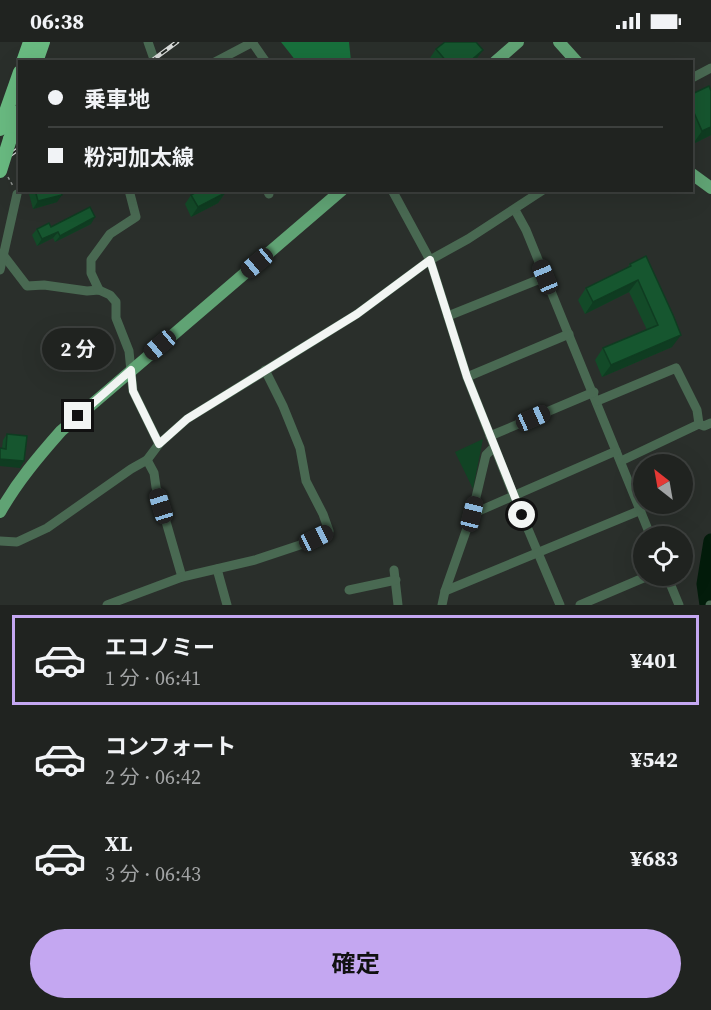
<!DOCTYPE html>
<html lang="ja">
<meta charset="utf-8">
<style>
body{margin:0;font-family:"Source Serif 4","Noto Sans JP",serif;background:#282b29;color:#f1f3f6;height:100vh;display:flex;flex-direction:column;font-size:22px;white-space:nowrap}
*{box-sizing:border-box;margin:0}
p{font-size:20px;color:#a2a4a5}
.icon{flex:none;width:33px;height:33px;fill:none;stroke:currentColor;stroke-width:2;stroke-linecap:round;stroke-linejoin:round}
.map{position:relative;height:563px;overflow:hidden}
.drawer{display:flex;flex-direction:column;background:#202320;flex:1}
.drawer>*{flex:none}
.top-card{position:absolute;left:18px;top:18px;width:675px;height:132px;border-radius:0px;box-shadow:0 6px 24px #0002,0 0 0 2px #3d403e;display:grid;align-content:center;height:132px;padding:0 30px;background:#202320}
.needle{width:39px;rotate:329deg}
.fabs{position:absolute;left:633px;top:412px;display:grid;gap:12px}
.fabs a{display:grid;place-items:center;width:60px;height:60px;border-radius:50%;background:#202320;box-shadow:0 6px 24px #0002,0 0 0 2px #3d403e;font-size:30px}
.end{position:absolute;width:27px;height:27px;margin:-14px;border:8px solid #f2f5f3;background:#111;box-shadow:0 0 0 3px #111}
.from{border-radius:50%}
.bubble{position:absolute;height:42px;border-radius:21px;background:#202320;box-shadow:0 6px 24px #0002,0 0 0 2px #3d403e;font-size:20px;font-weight:700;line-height:42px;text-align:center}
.car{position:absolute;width:18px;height:36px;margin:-18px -9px;border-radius:8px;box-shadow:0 0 4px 2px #0007;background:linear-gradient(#222 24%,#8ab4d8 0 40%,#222 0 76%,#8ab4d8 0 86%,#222 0)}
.top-card b{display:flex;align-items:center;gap:21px;height:57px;font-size:22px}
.top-card b+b{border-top:2px solid #3d403e}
.top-card i{width:15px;height:15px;background:#f1f3f6}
ul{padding:10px 0 0;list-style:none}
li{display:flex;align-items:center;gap:18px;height:90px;margin:0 12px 9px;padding:0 18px;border:3px solid transparent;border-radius:0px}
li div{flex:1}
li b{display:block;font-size:22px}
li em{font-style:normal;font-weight:700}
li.active{border-color:#c4a7f1}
li>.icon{width:54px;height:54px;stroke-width:1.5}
.button{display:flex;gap:12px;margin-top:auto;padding:12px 30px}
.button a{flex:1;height:69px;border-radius:36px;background:#c4a7f1;color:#111;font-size:24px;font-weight:700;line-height:69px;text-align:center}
.status{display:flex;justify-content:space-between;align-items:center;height:42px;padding:0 30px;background:#202320;direction:ltr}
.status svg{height:16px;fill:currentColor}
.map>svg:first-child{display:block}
</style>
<div class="status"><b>06:38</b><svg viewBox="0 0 49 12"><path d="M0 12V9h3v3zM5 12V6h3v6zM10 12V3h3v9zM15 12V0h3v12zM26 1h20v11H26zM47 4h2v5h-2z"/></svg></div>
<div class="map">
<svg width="711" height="563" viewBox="0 0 711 563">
<rect width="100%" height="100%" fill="#2a2f2b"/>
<path fill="#114324" d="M483,397L473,447L455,410Z"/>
<path fill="#18703c" d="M281,0H349L351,19H296Z"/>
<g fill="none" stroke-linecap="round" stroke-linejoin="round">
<path stroke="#031c0b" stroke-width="15" d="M707,563L704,542L711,499"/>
<path stroke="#919592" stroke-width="1.5" stroke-dasharray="3 3" stroke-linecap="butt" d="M8,135L13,144"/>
<g stroke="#496952" stroke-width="9">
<path d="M148,0L155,20"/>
<path d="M252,0L266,20"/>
<path d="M215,20L253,0"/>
<path d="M692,36L711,26"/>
<path d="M267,148L269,152"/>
<path d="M392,148L430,218L467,335L514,454L560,563"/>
<path d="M515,168L526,188L651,495"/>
<path d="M4,214L27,244L44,243L87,249L99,248L110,253L116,260V276L129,309L133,349L159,402"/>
<path d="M0,228L17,152"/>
<path d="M99,248L91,231V218L110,192L136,175L129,148"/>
<path d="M448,274L545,235"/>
<path d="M467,335L569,292"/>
<path d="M597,359L676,326L697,368L699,382"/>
<path d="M490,394L594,350"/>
<path d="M147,418L154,431L156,445L182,535"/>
<path d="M621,419L699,382L704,384L711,381"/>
<path d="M472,472L616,409"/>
<path d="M0,499L17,500L47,486L131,427L147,418L159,402L187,377L357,272L430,218L468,197L543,148"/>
<path d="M217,527L227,563"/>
<path d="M394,528L398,563"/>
<path d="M667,534L679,563"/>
<path d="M349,548L396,538"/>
<path d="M445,549L641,468"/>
<path d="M107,563L182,535L255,518L303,502L329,489L323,472L306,439L300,406L283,364L265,328"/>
<path d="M442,563L445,549L472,472L486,413L494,405"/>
<path d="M580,563L648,534"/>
<path d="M710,563H711"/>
</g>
<g stroke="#60a374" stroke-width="12">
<path d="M559,0L577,20"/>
<path d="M495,20L518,0"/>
<path d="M692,132L711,146"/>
<path d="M0,470C17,440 38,415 61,389L342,148"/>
</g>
<g stroke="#69ba81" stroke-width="14">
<path d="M23,20L30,0"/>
<path d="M36,20L43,0"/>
<path d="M0,87L20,30"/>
<path d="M10,97L20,69"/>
</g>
<defs>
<g id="rail">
<path d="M150,20L177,0"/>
<path d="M0,120L20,106"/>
</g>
</defs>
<use href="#rail" stroke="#d7dad8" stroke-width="4.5"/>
<use href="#rail" stroke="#202521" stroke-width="2" stroke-dasharray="7" stroke-linecap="butt"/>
<path stroke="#69ba81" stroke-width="14" d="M0,129L10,97"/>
</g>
<g fill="#134a28">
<path d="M436,7L483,8L474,20L428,19Z"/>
<path d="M692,52L711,93L693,102L692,97Z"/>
<path d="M20,128V139L17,132Z"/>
<path d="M31,148H61L57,160L33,167L29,152Z"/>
<path d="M225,151L218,161L191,175L185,162L191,153Z"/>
<path d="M91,182L55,200L53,196L37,204L32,193L37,187L51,185Z"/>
<path d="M630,222L672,305L602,335L595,318L603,306L647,288L629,250L585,272L578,258L586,246L627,226Z"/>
<path d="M7,392L20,426L2,406L3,398Z"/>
</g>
<g fill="#0f3c21">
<path d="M483,8L474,20H469Z"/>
<path d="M711,85V93L693,102L702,89Z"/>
<path d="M225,151L218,161L191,175L198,165Z"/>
<path d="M62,153L57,160L33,167L38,159Z"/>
<path d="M95,175L91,182L55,200L60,194Z"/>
<path d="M58,190L53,196L37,204L42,197Z"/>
<path d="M638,238L629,250L585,272L593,260Z"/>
<path d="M681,293L672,305L602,335L611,323Z"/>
<path d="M0,417L24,419L20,426L0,424Z"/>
</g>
<g fill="#16562f" stroke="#0f3c21" stroke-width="1.5">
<path d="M445,0H476L483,8L469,20H447L436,7Z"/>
<path d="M709,44L711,49V85L702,89L692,66V52Z"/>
<path d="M35,148H61L62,153L38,159Z"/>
<path d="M200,148H224L225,151L198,165L191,153Z"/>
<path d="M90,165L95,175L60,194L58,190L42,197L37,187L49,181L51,185Z"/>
<path d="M646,214L673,273L681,293L611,323L603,306L658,283L638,238L593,260L586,246L631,224L630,222Z"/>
<path d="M7,392L27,394L24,419L0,417V406L6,407Z"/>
</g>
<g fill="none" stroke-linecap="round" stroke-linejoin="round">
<path stroke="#f2f5f3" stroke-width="8" d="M78,374L131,328L133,349L159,402L187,377L357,272L430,218L467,335L522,473"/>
</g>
</svg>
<div class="fabs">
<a><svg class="needle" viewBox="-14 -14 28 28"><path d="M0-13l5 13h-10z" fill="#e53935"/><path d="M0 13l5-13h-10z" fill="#a2a4a5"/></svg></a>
<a><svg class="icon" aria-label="locate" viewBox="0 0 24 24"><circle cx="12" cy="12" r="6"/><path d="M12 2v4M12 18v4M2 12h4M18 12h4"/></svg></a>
</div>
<i class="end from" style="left:522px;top:473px"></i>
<i class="end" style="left:78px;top:374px"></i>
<div class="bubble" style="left:42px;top:286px;width:72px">2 分</div>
<i class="car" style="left:257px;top:221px;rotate:230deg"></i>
<i class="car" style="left:545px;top:235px;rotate:338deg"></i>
<i class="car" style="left:160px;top:303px;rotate:230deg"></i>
<i class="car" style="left:533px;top:376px;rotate:66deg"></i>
<i class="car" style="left:161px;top:464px;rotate:343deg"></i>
<i class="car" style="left:472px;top:472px;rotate:14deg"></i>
<i class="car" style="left:316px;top:496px;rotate:64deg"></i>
<div class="top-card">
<b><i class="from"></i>乗車地</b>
<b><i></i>粉河加太線</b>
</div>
</div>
<section class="drawer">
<ul>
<li class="active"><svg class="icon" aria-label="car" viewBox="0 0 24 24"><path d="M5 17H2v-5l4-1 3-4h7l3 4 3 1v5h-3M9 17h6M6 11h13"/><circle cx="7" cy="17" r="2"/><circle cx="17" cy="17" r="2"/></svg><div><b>エコノミー</b><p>1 分 · 06:41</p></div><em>¥401</em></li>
<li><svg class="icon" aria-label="car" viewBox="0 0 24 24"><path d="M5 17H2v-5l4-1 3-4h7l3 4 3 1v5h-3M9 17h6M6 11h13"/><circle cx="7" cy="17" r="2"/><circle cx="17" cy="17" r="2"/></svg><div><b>コンフォート</b><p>2 分 · 06:42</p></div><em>¥542</em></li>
<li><svg class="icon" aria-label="car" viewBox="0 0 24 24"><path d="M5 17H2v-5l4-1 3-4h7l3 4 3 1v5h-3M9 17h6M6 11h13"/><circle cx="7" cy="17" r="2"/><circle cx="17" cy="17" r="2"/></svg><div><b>XL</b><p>3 分 · 06:43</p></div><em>¥683</em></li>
</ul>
<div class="button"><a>確定</a></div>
</section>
